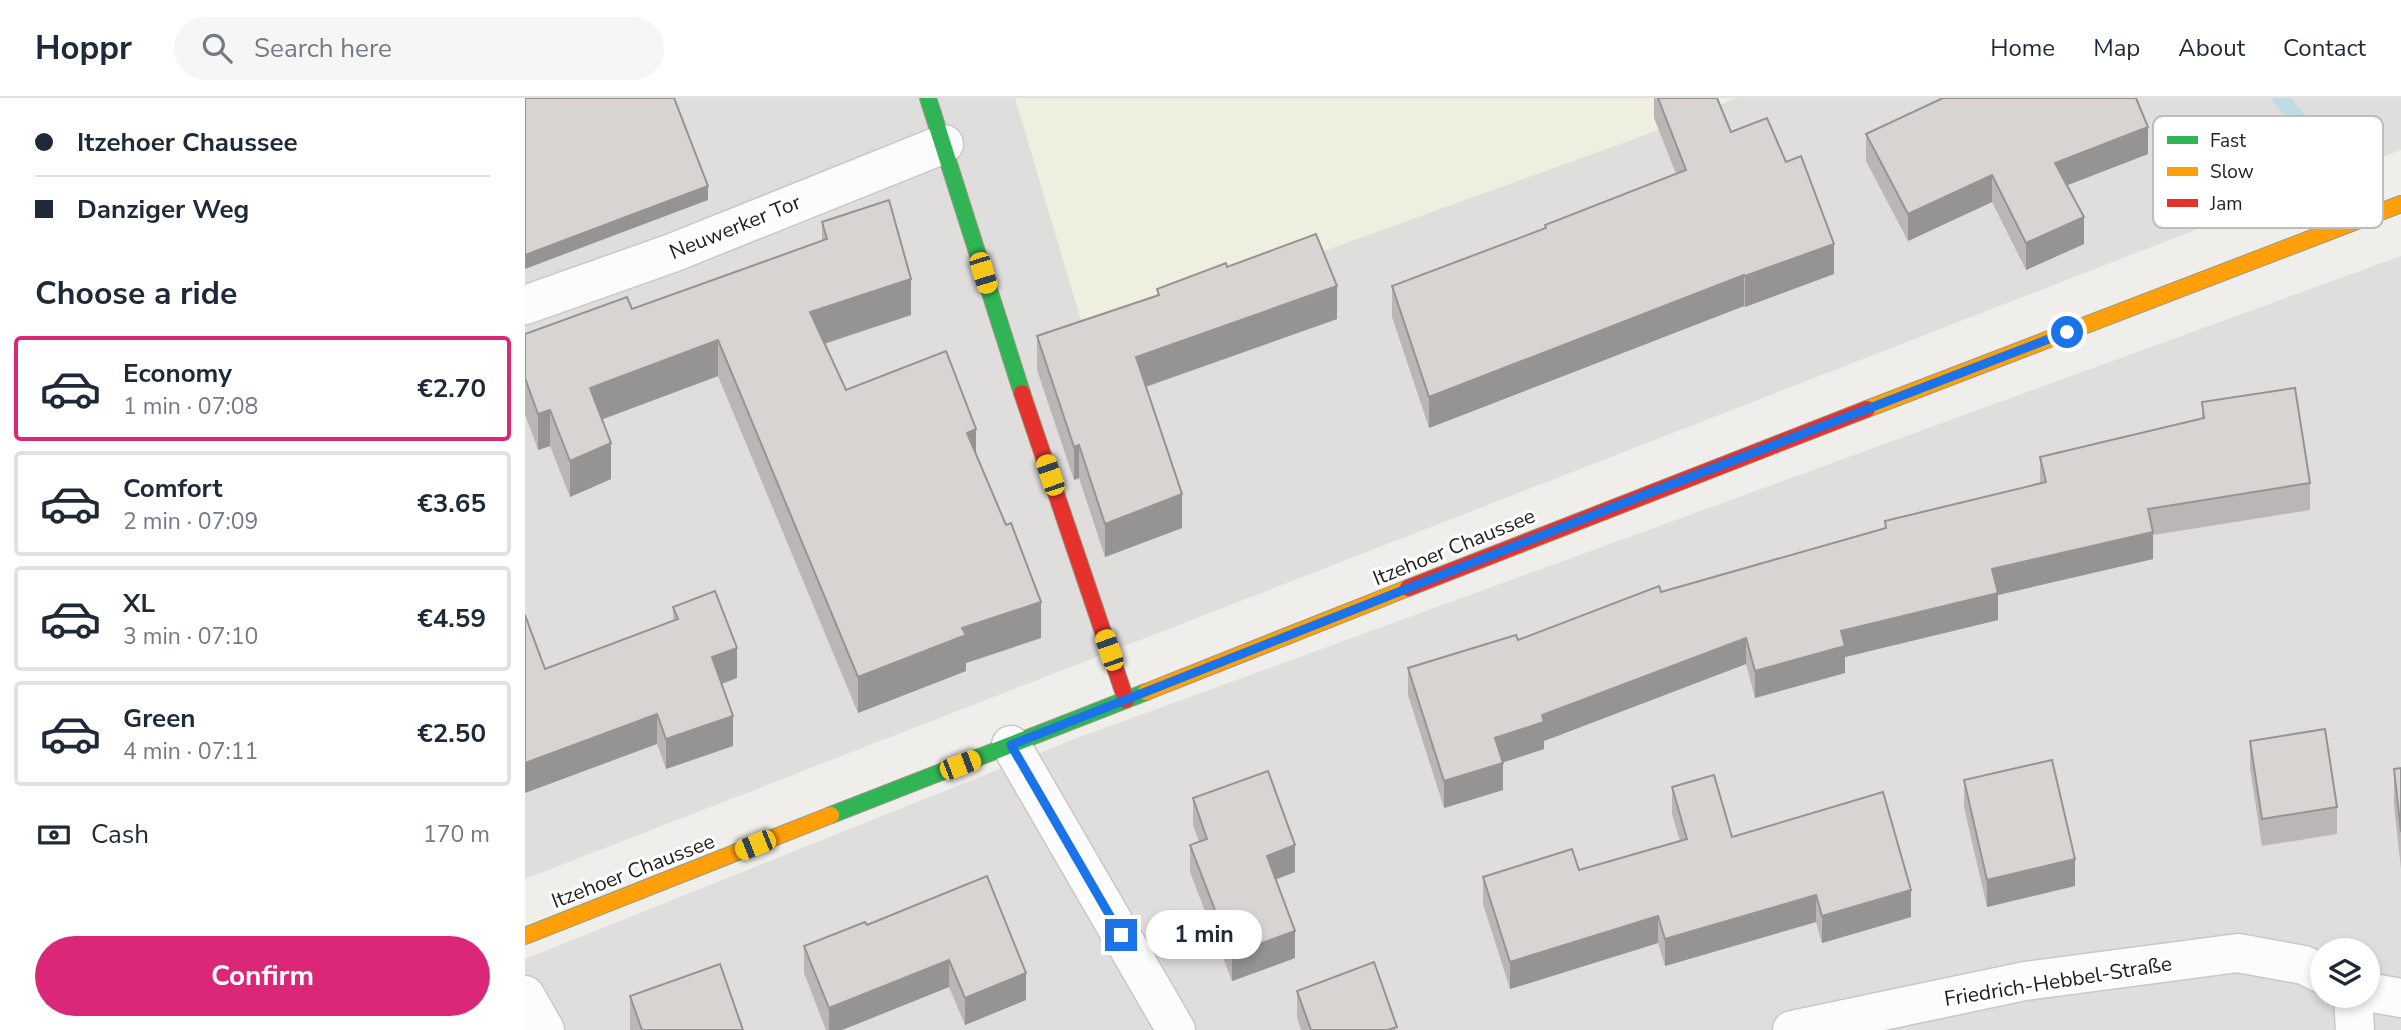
<!DOCTYPE html>
<meta charset="utf-8">
<style>
body{margin:0;font-family:"Nunito Sans",sans-serif;background:#f6f6f7;color:#1f2937;height:100vh;display:flex;flex-direction:column;font-size:26px;white-space:nowrap}
*{box-sizing:border-box;margin:0}
p{font-size:23px;color:#747a83}
.icon{flex:none;width:38px;height:38px;fill:none;stroke:currentColor;stroke-width:2;stroke-linecap:round;stroke-linejoin:round}
.map{position:relative;flex:1;overflow:hidden}
.side{display:flex;flex-direction:column;background:#fff;width:525px}
.side>*{flex:none}
.top-card{display:grid;align-content:center;height:154px;padding:0 35px;background:#fff}
.fabs{position:absolute;left:1785px;top:840px;display:grid;gap:14px}
.fabs a{display:grid;place-items:center;width:70px;height:70px;border-radius:50%;background:#fff;box-shadow:0 4px 10px #0003;font-size:35px}
.end{position:absolute;width:32px;height:32px;margin:-16px;border:9px solid #1a73e8;background:#fff;box-shadow:0 0 0 4px #fff}
.from{border-radius:50%}
.bubble{position:absolute;height:49px;border-radius:24px;background:#fff;box-shadow:0 4px 10px #0003;font-size:23px;font-weight:700;line-height:49px;text-align:center}
.car{position:absolute;width:21px;height:42px;margin:-21px -10px;border-radius:9px;box-shadow:0 0 5px 2px #0007;background:linear-gradient(#f5c518 24%,#345 0 40%,#f5c518 0 76%,#345 0 86%,#f5c518 0)}
.top-card b{display:flex;align-items:center;gap:24px;height:66px;font-size:26px}
.top-card b+b{border-top:2px solid #e0e1e3}
.top-card i{width:18px;height:18px;background:#1f2937}
ul{padding:0;list-style:none}
li{display:flex;align-items:center;gap:21px;height:105px;margin:0 14px 10px;padding:0 21px;border:4px solid #e0e1e3;border-radius:7px}
li div{flex:1}
li b{display:block;font-size:26px}
li em{font-style:normal;font-weight:700}
li.selected{border-color:#db2777}
li>.icon{width:63px;height:63px;stroke-width:1.5}
h2{padding:0 35px;font-size:32px;line-height:84px}
.pay{display:flex;align-items:center;gap:18px;height:77px;padding:0 35px;font-size:26px}
.pay p{margin-inline-start:auto}
.button{display:flex;gap:14px;margin-top:auto;padding:14px 35px}
.button a{flex:1;height:80px;border-radius:42px;background:#db2777;color:#fff;font-size:28px;font-weight:700;line-height:80px;text-align:center}
header{display:flex;align-items:center;gap:42px;box-sizing:border-box;height:98px;padding:0 35px;background:#fff;border-bottom:2px solid #e0e1e3}
header strong{font-size:33px}
nav{display:flex;gap:38px;margin-inline-start:auto;font-size:24px}
.search{width:490px;height:63px;background:#f6f6f7;display:flex;align-items:center;gap:18px;box-sizing:border-box;padding:0 24px;border-radius:38px;color:#747a83;font-size:26px}
main{display:flex;flex:1;min-height:0}
.map>svg:first-child{display:block}
</style>
<header>
<strong>Hoppr</strong>
<div class="search"><svg class="icon" aria-label="search" viewBox="0 0 24 24"><circle cx="10" cy="10" r="6"/><path d="M15 15l6 6"/></svg>Search here</div>
<nav><a>Home</a><a>Map</a><a>About</a><a>Contact</a></nav>
</header>
<main>
<section class="side">
<div class="top-card">
<b><i class="from"></i>Itzehoer Chaussee</b>
<b><i></i>Danziger Weg</b>
</div>
<h2>Choose a ride</h2>
<ul>
<li class="selected"><svg class="icon" aria-label="car" viewBox="0 0 24 24"><path d="M5 17H2v-5l4-1 3-4h7l3 4 3 1v5h-3M9 17h6M6 11h13"/><circle cx="7" cy="17" r="2"/><circle cx="17" cy="17" r="2"/></svg><div><b>Economy</b><p>1 min · 07:08</p></div><em>€2.70</em></li>
<li><svg class="icon" aria-label="car" viewBox="0 0 24 24"><path d="M5 17H2v-5l4-1 3-4h7l3 4 3 1v5h-3M9 17h6M6 11h13"/><circle cx="7" cy="17" r="2"/><circle cx="17" cy="17" r="2"/></svg><div><b>Comfort</b><p>2 min · 07:09</p></div><em>€3.65</em></li>
<li><svg class="icon" aria-label="car" viewBox="0 0 24 24"><path d="M5 17H2v-5l4-1 3-4h7l3 4 3 1v5h-3M9 17h6M6 11h13"/><circle cx="7" cy="17" r="2"/><circle cx="17" cy="17" r="2"/></svg><div><b>XL</b><p>3 min · 07:10</p></div><em>€4.59</em></li>
<li><svg class="icon" aria-label="car" viewBox="0 0 24 24"><path d="M5 17H2v-5l4-1 3-4h7l3 4 3 1v5h-3M9 17h6M6 11h13"/><circle cx="7" cy="17" r="2"/><circle cx="17" cy="17" r="2"/></svg><div><b>Green</b><p>4 min · 07:11</p></div><em>€2.50</em></li>
</ul>
<div class="pay"><svg class="icon" aria-label="cash" viewBox="0 0 24 24"><path d="M3 7h18v10H3z"/><circle cx="12" cy="12" r="2"/></svg>Cash<p>170 m</p></div>
<div class="button"><a>Confirm</a></div>
</section>
<div class="map">
<svg width="1876" height="932" viewBox="0 0 1876 932">
<rect width="100%" height="100%" fill="#f0eeeb"/>
<g fill="#dfdedc" fill-rule="evenodd">
<path d="M0,0H1876V52L0,781Z"/>
<path d="M1876,158V932H0V861L552,640ZM1797,852H1843V898H1797Z"/>
</g>
<path fill="#efefdf" d="M490,0H1212L1112,40L561,239Z"/>
<g fill="none" stroke-linecap="round" stroke-linejoin="round">
<path stroke="#bfdbe3" stroke-width="16" d="M1755,0L1813,69"/>
<defs>
<g id="street">
<path d="M0,207L147,155L419,46"/>
<path d="M486,647L651,932"/>
<path d="M1843,894L1876,900"/>
<path d="M0,897L20,932"/>
<path d="M1828,898L1830,932"/>
<path d="M1267,932L1500,883L1713,855L1779,867L1797,876"/>
</g>
<g id="fast">
<path d="M403,0L497,295"/>
<path d="M306,717L621,594"/>
</g>
<g id="slow">
<path d="M1342,311L1876,106"/>
<path d="M621,594L883,490"/>
<path d="M0,838L306,717"/>
</g>
<g id="jam">
<path d="M497,295L601,602"/>
<path d="M883,490L1342,311"/>
</g>
</defs>
<use href="#street" stroke="#c9c8c7" stroke-width="41"/>
<use href="#fast" stroke="#999a82" stroke-width="18"/>
<use href="#slow" stroke="#999a82" stroke-width="18"/>
<use href="#jam" stroke="#999a82" stroke-width="18"/>
<use href="#street" stroke="#fdfcfc" stroke-width="38"/>
<use href="#fast" stroke="#30b455" stroke-width="16"/>
<use href="#slow" stroke="#ff9f0a" stroke-width="16"/>
<use href="#jam" stroke="#e5322d" stroke-width="16"/>
</g>
<g fill="#b9b6b5">
<path d="M1129,0H1192L1206,34L1309,176L1220,209L1219,208L904,330L867,219V188L1020,131V127L1151,76L1129,20Z"/>
<path d="M1341,36L1623,56L1542,87L1559,146L1501,172L1467,104L1383,143L1341,63Z"/>
<path d="M297,124L386,217L300,246L321,292L451,357L516,540L441,565V573L333,615L193,278L77,321L86,381L45,399L25,348L13,352L0,316V236L107,211L297,143Z"/>
<path d="M702,169L812,221L621,289L657,430L580,459L554,380L549,382L512,272V238L632,197V191Z"/>
<path d="M1677,304L1785,385V412L1628,437V461L1473,497V522L1320,559V575L1230,600L1221,566L1019,643V651L978,664V692L919,710L883,597V570L993,542L1136,494L1360,431V423L1515,386V359L1677,321Z"/>
<path d="M148,509L212,580L197,586L208,648L141,671L132,646L20,571L148,523Z"/>
<path d="M1725,643L1812,709V736L1737,748L1725,670Z"/>
<path d="M1876,670V771L1869,707V671Z"/>
<path d="M1439,682L1550,788L1462,809L1439,709Z"/>
<path d="M1147,689L1207,739L1386,819L1297,845L1291,824L1140,868L1133,845L985,891L958,806V779L1054,772L1155,743L1147,716Z"/>
<path d="M668,700L770,774L751,781L770,860L707,883L665,774V747L674,744L668,727Z"/>
<path d="M462,778L501,902L440,927L424,889L317,932H301L279,875V848L342,827Z"/>
<path d="M772,893L872,932H776L772,919Z"/>
<path d="M105,898L218,932H105Z"/>
</g>
<g fill="#969493">
<path d="M1623,29V56L1530,92V65Z"/>
<path d="M1467,77V104L1383,143V116Z"/>
<path d="M183,88V102L0,171V157Z"/>
<path d="M1559,119V146L1501,172V145Z"/>
<path d="M1309,146V176L1220,209V178Z"/>
<path d="M1219,177V208L904,330V299Z"/>
<path d="M386,181V217L285,250V214Z"/>
<path d="M812,188V221L611,292V259Z"/>
<path d="M193,242V278L65,326V290Z"/>
<path d="M25,312V348L13,352V316Z"/>
<path d="M451,331V367L442,335Z"/>
<path d="M86,345V381L45,399V363Z"/>
<path d="M554,347V380L549,382V349Z"/>
<path d="M657,396V430L580,459V426Z"/>
<path d="M1628,434V461L1473,497V522L1320,559V575L1230,600V573L1316,533L1467,471Z"/>
<path d="M516,504V540L441,565V573L333,615V579L437,530Z"/>
<path d="M1221,540V566L1019,643V651L970,667V640L1017,617Z"/>
<path d="M212,550V580L187,589V559Z"/>
<path d="M132,616V646L0,695V665Z"/>
<path d="M208,618V648L141,671V641Z"/>
<path d="M978,665V692L919,710V683Z"/>
<path d="M770,747V774L742,785V758Z"/>
<path d="M1550,761V788L1462,809V782Z"/>
<path d="M1386,792V819L1297,845V818Z"/>
<path d="M1291,797V824L1140,868V841Z"/>
<path d="M1133,818V845L985,891V864Z"/>
<path d="M770,833V860L707,883V856Z"/>
<path d="M424,862V889L317,932H304V910Z"/>
<path d="M501,875V902L440,927V900Z"/>
</g>
<g fill="#d7d4d2" stroke="#969493" stroke-width="2">
<path d="M0,0H149L183,88L0,157Z"/>
<path d="M1133,0H1192L1206,34L1242,20L1261,64L1276,58L1309,146L1220,178L1219,177L904,299L867,188L1021,130L1020,127L1161,72Z"/>
<path d="M1418,0H1611L1623,29L1530,65L1559,119L1501,145L1467,77L1383,116L1341,36Z"/>
<path d="M364,102L386,181L285,214L321,292L421,253L451,331L442,335L481,427L486,425L516,504L437,530L441,537L333,579L193,242L65,290L86,345L45,363L25,312L13,316L0,280V236L102,199L107,211L302,141L297,124Z"/>
<path d="M791,136L812,188L611,259L657,396L580,426L554,347L549,349L512,238L634,197L632,191L701,165L702,169Z"/>
<path d="M1770,290L1785,385L1623,411L1628,434L1467,471L1473,495L1316,533L1320,548L1230,573L1221,540L1017,617L1019,624L970,640L978,665L919,683L883,570L991,537L993,542L1134,488L1136,494L1361,430L1360,423L1521,384L1515,359L1679,320L1677,304Z"/>
<path d="M190,493L212,550L187,559L208,618L141,641L132,616L0,665V517L20,571L153,521L148,509Z"/>
<path d="M1800,631L1812,709L1737,721L1725,643Z"/>
<path d="M1527,662L1550,761L1462,782L1439,682Z"/>
<path d="M1876,670V734L1869,671Z"/>
<path d="M743,673L770,747L742,758L770,833L707,856L665,747L682,741L668,700Z"/>
<path d="M1189,677L1207,739L1358,694L1386,792L1297,818L1291,797L1140,841L1133,818L985,864L958,779L1047,751L1054,772L1162,741L1147,689Z"/>
<path d="M462,778L501,875L440,900L424,862L304,910L279,848L340,824L342,827Z"/>
<path d="M849,864L872,929L863,932H786L772,893Z"/>
<path d="M195,866L218,932H117L105,898Z"/>
</g>
<g fill="none" stroke-linecap="round" stroke-linejoin="round">
<path stroke="#1a73e8" stroke-width="9" d="M596,837L486,647L1132,392L1542,234"/>
</g>
<g text-anchor="middle" stroke-width="6" stroke-linejoin="round" paint-order="stroke">
<g font-size="21" fill="#222" stroke="#fff">
<text transform="translate(210 129) rotate(-22)" y="7">Neuwerker Tor</text>
<text transform="translate(929 449) rotate(-22)" y="7">Itzehoer Chaussee</text>
<text transform="translate(108 773) rotate(-21)" y="7">Itzehoer Chaussee</text>
<text transform="translate(1533 883) rotate(-9)" y="7">Friedrich-Hebbel-Straße</text>
</g>
</g>
<rect x="1628" y="18" width="230" height="112" rx="10" fill="#fff" stroke="#bdbdbd" stroke-width="2"/>
<rect x="1642" y="38" width="31" height="8" fill="#30b455"/>
<rect x="1642" y="69" width="31" height="9" fill="#ff9f0a"/>
<rect x="1642" y="101" width="31" height="8" fill="#e5322d"/>
<g font-size="19" fill="#222">
<text x="1685" y="49">Fast</text>
<text x="1685" y="80">Slow</text>
<text x="1685" y="112">Jam</text>
</g>
</svg>
<div class="fabs">
<a><svg class="icon" aria-label="layers" viewBox="0 0 24 24"><path d="M12 4l9 5-9 5-9-5zM3 14l9 5 9-5"/></svg></a>
</div>
<i class="end from" style="left:1542px;top:234px"></i>
<i class="end" style="left:596px;top:837px"></i>
<div class="bubble" style="left:621px;top:812px;width:116px">1 min</div>
<i class="car" style="left:458px;top:175px;rotate:163deg"></i>
<i class="car" style="left:525px;top:377px;rotate:341deg"></i>
<i class="car" style="left:584px;top:552px;rotate:341deg"></i>
<i class="car" style="left:435px;top:667px;rotate:69deg"></i>
<i class="car" style="left:230px;top:747px;rotate:248deg"></i>
</div>
</main>
